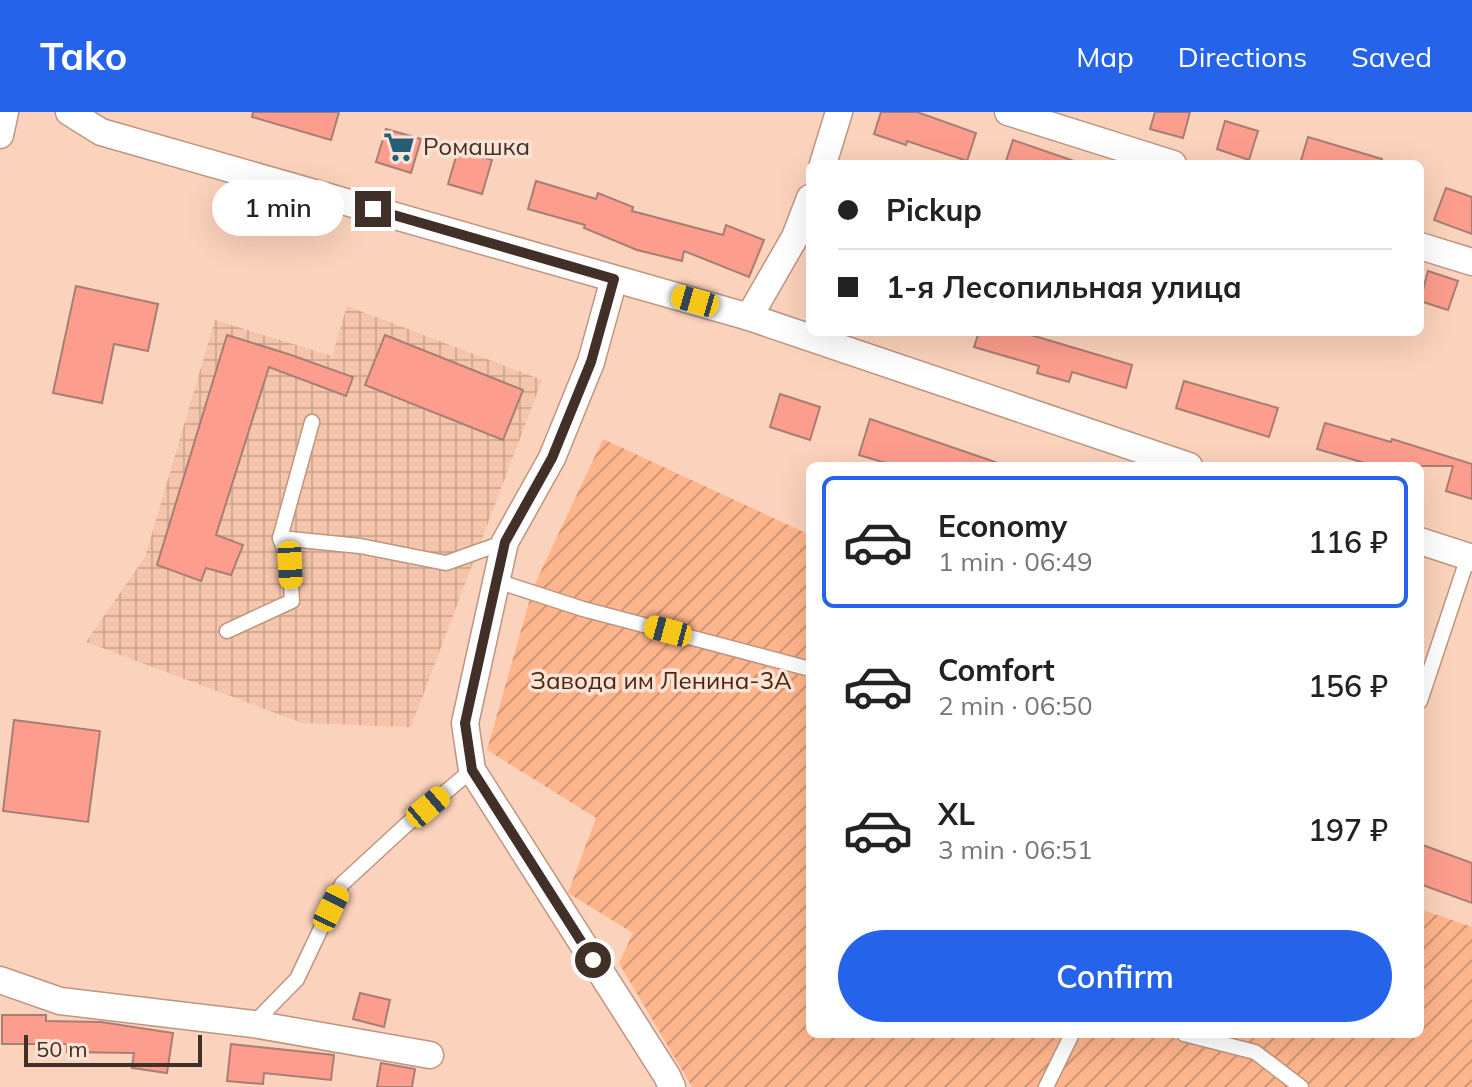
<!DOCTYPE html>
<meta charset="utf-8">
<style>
body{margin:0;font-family:Mulish,sans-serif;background:#f6f6f6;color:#222;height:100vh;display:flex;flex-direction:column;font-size:30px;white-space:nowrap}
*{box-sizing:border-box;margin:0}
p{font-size:26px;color:#767676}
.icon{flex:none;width:44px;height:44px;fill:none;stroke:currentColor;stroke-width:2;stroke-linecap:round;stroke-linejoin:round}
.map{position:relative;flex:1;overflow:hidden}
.details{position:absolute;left:806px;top:350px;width:618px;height:576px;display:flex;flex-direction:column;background:#fff;border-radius:12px;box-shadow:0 8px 32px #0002}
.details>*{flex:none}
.guide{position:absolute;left:806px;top:48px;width:618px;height:176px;border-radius:12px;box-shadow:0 8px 32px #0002;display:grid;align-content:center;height:176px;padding:0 32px;background:#fff}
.scale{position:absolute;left:24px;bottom:20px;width:178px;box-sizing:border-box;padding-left:8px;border:4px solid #403027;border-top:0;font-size:22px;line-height:28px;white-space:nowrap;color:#403027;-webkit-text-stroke:6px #fce3d5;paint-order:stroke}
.end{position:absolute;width:36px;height:36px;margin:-18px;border:10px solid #403027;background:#fff;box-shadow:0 0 0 4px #fff}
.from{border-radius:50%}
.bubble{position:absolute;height:56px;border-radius:28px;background:#fff;box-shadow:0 8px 32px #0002;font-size:26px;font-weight:600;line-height:56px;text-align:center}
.car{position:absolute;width:24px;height:48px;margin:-24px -12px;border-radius:10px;box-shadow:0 0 6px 2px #0007;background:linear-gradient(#f5c518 24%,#345 0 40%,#f5c518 0 76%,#345 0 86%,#f5c518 0)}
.guide b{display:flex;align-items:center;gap:28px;height:76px;font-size:30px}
.guide b+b{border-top:2px solid #e0e0e0}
.guide i{width:20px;height:20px;background:#222}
ul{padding:14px 0 0;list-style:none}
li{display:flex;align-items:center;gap:24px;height:132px;margin:0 16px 12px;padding:0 16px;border:4px solid transparent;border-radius:12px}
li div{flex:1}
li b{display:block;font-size:30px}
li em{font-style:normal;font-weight:600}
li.selected{border-color:#2563eb}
li>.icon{width:72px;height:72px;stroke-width:1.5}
.cta{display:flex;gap:16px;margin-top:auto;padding:16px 32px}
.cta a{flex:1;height:92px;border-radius:48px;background:#2563eb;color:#fff;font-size:32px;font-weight:600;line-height:92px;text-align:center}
header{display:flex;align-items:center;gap:48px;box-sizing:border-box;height:112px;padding:0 40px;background:#2563eb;color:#fff}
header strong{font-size:38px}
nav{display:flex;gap:44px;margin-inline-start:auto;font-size:28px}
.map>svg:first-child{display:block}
</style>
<header>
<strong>Tako</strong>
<nav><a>Map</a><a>Directions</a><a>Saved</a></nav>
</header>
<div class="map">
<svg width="1472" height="975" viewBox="0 0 1472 975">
<defs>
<pattern id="industrial-grid" width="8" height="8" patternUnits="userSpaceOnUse" patternTransform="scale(2)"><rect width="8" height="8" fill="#f4c5ab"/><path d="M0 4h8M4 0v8" fill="none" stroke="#d2aa93"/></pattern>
<pattern id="garden-furrows" width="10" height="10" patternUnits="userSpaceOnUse" patternTransform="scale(2)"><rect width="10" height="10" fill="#ffb58c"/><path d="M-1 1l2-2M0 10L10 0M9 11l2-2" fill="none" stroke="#d09472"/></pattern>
</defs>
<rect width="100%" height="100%" fill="#fbd2bb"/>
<path fill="url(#industrial-grid)" d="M347,194L542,268L411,615L302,611L86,530L145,445L215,208L332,244Z"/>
<path fill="url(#garden-furrows)" d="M603,327L810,423V922H1420V797L1472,815V975H692L619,851L633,821L568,781L596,706L487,638L533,476Z"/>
<g fill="#fd9d8d" stroke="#a87d75" stroke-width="2">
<path d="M253,0H339L331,28L252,5Z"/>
<path d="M881,0H917L976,21L967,49L907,29L906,33L874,22Z"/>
<path d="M1155,0H1190L1183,26L1150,17Z"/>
<path d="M1225,9L1258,19L1249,48L1217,37Z"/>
<path d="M386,17L421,27L411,61L376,50Z"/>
<path d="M1308,25L1382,47L1381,52H1300Z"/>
<path d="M1013,28L1074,49V52H1005Z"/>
<path d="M458,38L492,48L482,82L448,72Z"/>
<path d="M536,69L596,87L598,81L633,95L632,99L723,123L726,113L764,128L749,165L684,139L682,149L637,138L584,116L585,113L528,97Z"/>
<path d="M1446,76L1472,85V122L1434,108Z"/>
<path d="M1428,159L1458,169L1448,198L1420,189Z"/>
<path d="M76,174L158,192L148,239L114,232L102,291L53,281Z"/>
<path d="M979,220H1021L1132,253L1126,276L1072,260L1069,270L1037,261L1039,254L974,235Z"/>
<path d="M227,223L288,242L353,265L346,284L269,255L216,423L243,433L231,463L206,456L201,469L157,453Z"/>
<path d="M385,223L523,278L503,328L365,273Z"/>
<path d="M1184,269L1278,296L1269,325L1176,296Z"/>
<path d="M780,282L820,295L810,328L770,315Z"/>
<path d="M870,307L998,351V354H896L859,343Z"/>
<path d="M1325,311L1391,330L1392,327L1472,352V387L1446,379L1453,354H1375L1317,337Z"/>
<path d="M14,608L100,619L88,710L3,699Z"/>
<path d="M1420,732L1472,751V791L1420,772Z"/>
<path d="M360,881L390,888L384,915L353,907Z"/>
<path d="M2,903H46V909L101,910L173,921L167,961L132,956L134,941L67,940V932H2Z"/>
<path d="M231,932L334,943L331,968L264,961L263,972L227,969Z"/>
<path d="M381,951L415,957L412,975H377Z"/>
</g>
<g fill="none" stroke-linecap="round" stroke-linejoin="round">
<defs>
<g id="service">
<path d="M312,310L280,426L360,434L446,451L505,430"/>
<path d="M497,469L583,497L810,557"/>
<path d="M227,519L292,489L290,453L280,426"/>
<path d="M1420,589L1468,445"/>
<path d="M253,912L297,867L342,772L406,713L472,658"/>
<path d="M1184,922L1255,940L1301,975"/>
<path d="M1046,975L1072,922"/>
</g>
<g id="minor">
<path d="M69,0L101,20L749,205L1189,354"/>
<path d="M1008,0L1173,52"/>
<path d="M0,23L5,0"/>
<path d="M823,52L839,0"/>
<path d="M1420,134L1472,150"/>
<path d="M614,167L591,250L552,346L505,430L465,611L472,658L667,964L672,975"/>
<path d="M749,205L795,125L810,86"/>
<path d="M1420,429L1472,446"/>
<path d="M0,868L60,889L253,912L430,943"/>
</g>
</defs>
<use href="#service" stroke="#bd9681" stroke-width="17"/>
<use href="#minor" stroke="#bd9681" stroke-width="29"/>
<use href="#service" stroke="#fff" stroke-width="14"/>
<use href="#minor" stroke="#fff" stroke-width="26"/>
</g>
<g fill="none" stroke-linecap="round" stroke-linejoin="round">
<path stroke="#403027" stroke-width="10" d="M373,97L614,167L591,250L552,346L505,430L465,611L472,658L593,848"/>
</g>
<defs>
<symbol id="supermarket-bare" viewBox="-9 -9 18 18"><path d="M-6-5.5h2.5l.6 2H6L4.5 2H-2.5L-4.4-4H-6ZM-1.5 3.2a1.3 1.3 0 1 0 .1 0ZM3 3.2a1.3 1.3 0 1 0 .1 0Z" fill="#245e77" stroke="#fce3d5" stroke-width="2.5" paint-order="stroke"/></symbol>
</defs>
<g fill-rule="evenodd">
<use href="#supermarket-bare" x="377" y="13" width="44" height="44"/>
</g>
<g text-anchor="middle" stroke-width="7" stroke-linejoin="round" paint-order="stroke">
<g font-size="24" fill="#403027" stroke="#fce3d5" text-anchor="start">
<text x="423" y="43">Ромашка</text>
</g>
<g font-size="24" fill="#472612" stroke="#fce3d5">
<text x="661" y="577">Завода им Ленина-3А</text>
</g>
</g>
</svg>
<div class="scale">50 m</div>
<i class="end from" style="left:593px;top:848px"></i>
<i class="end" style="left:373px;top:97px"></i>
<div class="bubble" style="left:212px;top:68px;width:132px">1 min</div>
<i class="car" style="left:695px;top:189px;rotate:286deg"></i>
<i class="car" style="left:290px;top:453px;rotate:177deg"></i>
<i class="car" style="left:668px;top:519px;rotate:285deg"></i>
<i class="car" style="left:428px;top:695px;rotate:50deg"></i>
<i class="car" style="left:331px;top:796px;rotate:26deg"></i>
<div class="guide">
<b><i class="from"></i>Pickup</b>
<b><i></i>1-я Лесопильная улица</b>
</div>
<section class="details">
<ul>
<li class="selected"><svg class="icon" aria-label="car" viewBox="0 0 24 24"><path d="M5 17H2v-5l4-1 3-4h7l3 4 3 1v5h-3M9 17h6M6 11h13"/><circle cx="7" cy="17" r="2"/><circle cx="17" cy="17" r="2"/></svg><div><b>Economy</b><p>1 min · 06:49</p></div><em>116 ₽</em></li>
<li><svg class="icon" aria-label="car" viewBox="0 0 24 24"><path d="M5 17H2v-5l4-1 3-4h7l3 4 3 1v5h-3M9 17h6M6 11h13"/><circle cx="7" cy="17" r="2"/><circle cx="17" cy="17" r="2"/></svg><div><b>Comfort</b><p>2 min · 06:50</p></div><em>156 ₽</em></li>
<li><svg class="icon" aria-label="car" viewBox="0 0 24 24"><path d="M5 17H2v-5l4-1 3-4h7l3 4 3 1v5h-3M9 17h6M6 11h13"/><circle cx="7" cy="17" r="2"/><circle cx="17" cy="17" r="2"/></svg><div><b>XL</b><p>3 min · 06:51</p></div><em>197 ₽</em></li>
</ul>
<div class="cta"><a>Confirm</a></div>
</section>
</div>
